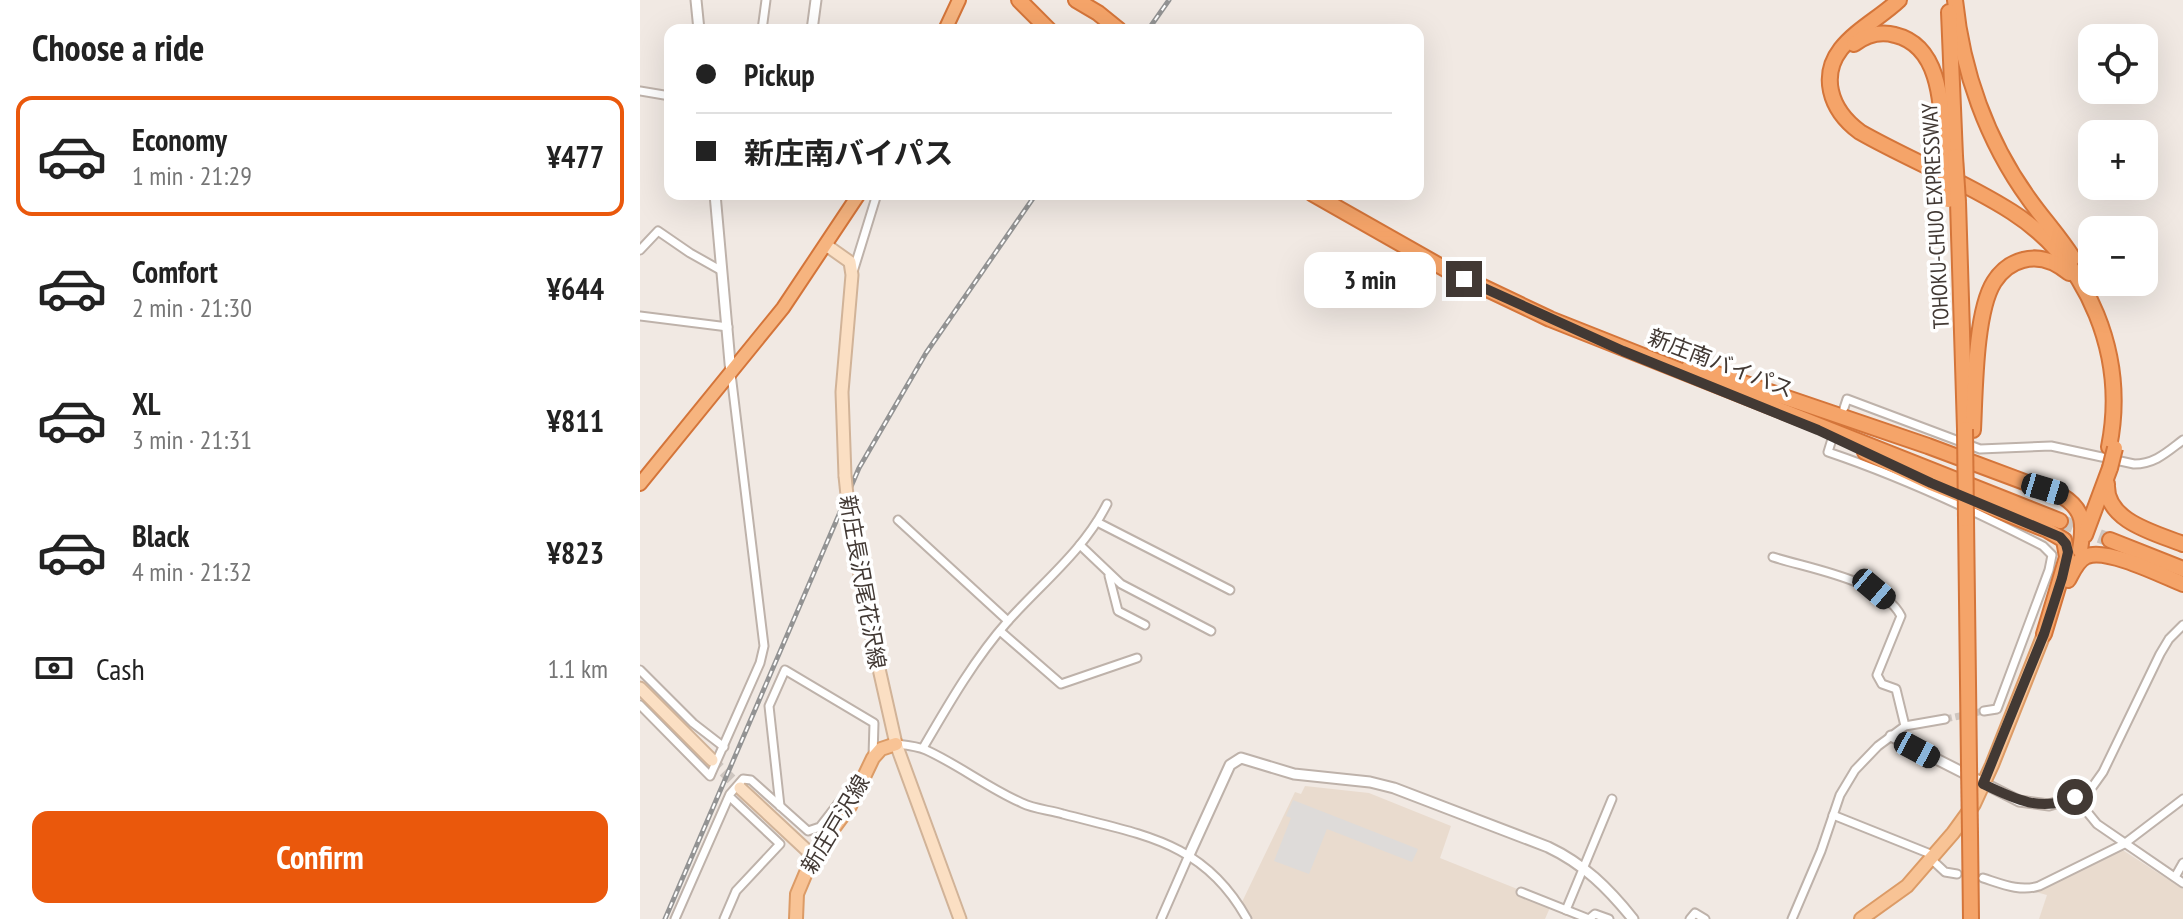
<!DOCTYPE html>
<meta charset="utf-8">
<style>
body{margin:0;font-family:"PT Sans Narrow","Noto Sans JP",sans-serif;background:#f2f2f2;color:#222;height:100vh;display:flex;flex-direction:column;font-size:30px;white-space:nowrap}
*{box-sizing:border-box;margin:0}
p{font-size:26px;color:#767676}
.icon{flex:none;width:44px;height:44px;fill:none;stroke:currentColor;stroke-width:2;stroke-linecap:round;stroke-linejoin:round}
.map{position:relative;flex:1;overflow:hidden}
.details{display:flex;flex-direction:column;background:#fff;width:640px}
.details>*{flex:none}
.hud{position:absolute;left:24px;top:24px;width:760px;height:176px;border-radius:16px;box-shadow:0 8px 32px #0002;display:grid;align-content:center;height:176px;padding:0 32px;background:#fff}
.tools{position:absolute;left:1438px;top:24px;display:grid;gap:16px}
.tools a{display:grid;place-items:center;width:80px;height:80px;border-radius:16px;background:#fff;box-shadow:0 8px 32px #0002;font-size:40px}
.end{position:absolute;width:36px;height:36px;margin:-18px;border:10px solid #423934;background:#fff;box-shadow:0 0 0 4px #fff}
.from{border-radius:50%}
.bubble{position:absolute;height:56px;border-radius:16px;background:#fff;box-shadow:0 8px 32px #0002;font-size:26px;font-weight:600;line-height:56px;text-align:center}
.car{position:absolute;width:24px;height:48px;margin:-24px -12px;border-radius:10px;box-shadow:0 0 6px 2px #0007;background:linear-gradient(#222 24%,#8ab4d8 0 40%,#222 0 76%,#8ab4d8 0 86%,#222 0)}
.hud b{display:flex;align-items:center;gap:28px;height:76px;font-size:30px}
.hud b+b{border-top:2px solid #e0e0e0}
.hud i{width:20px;height:20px;background:#222}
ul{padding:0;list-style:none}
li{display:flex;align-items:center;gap:24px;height:120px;margin:0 16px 12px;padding:0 16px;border:4px solid transparent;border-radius:16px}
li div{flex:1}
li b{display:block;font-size:30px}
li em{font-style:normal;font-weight:600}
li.active{border-color:#ea580c}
li>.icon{width:72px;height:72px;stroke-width:1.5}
h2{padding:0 32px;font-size:36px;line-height:96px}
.pay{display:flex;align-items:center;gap:20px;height:88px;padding:0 32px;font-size:30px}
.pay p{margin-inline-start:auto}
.cta{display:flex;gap:16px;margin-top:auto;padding:16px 32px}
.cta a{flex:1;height:92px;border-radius:16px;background:#ea580c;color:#fff;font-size:32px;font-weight:600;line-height:92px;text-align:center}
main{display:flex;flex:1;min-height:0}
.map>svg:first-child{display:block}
</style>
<main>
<section class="details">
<h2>Choose a ride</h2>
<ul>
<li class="active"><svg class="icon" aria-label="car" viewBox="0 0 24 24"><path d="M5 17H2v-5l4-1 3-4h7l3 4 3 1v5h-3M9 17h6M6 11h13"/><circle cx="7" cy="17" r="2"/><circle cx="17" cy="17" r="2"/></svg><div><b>Economy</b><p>1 min · 21:29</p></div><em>¥477</em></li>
<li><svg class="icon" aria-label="car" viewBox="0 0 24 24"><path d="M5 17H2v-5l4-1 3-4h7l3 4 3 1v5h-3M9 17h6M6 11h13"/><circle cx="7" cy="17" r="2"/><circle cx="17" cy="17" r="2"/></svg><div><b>Comfort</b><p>2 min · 21:30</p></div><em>¥644</em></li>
<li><svg class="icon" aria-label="car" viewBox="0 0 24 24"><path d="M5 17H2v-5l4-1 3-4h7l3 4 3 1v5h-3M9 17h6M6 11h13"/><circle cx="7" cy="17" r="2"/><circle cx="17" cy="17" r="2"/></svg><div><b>XL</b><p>3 min · 21:31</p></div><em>¥811</em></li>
<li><svg class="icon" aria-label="car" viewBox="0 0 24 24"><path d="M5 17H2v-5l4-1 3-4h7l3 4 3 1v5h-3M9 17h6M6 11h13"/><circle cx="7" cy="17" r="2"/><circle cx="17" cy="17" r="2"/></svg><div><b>Black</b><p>4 min · 21:32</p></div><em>¥823</em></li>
</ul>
<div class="pay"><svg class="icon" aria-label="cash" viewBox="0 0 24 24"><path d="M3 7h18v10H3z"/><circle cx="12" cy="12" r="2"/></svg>Cash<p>1.1 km</p></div>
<div class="cta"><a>Confirm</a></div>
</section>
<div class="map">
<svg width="1543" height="919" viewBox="0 0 1543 919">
<rect width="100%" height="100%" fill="#f1e9e3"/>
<g fill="#e9dbce">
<path d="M665,786L729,793L811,826L800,858L912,903L905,919H611L602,902L655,792L661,794Z"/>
<path d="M1481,849L1543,889V919H1399L1407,895L1392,891Z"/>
</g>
<path fill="#dedbd9" d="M653,800L778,849L772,862L687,829L669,874L634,861L651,818L646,816Z"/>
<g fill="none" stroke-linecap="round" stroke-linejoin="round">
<path stroke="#cec6c0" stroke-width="7" stroke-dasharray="7 3.5" stroke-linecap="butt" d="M1305,719L1344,711"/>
<path stroke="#cec6c0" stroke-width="11" stroke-dasharray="11 5.5" stroke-linecap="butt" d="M72,760L100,788"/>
<path stroke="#cec6c0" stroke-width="14" stroke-dasharray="14 7" stroke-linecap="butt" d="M1420,521L1470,540"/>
<defs>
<g id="minor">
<path d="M122,30L126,0"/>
<path d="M0,91L30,96"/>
<path d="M0,250L18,231L50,253L82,271"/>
<path d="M213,272L237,194"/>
<path d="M0,316L88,327"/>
<path d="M1204,408L1207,399L1340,449L1411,446L1494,464C1515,464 1527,452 1543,440"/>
<path d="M1192,439L1188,452C1262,477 1333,510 1403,546L1412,555L1409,570L1357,709L1344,711"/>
<path d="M258,520L368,621"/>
<path d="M457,522L590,590"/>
<path d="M440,545L481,584L571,631"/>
<path d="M1133,557C1170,569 1243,580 1261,616L1237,675L1242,684L1256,689L1265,726"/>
<path d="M469,576L478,611L505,625"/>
<path d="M1543,625L1529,639L1520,654L1463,772L1453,786L1435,797L1457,824L1543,883"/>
<path d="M360,631L421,684L497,658"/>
<path d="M0,670L53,723L84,747"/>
<path d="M0,705L70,776L120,663L124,646L91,374"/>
<path d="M256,744C265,745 277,746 286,750C319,765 348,788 382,803C394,809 410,810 423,814C502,835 564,841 607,919"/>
<path d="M283,748C308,705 335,658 368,621C402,583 444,550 467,504"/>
<path d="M140,806L129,706L145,670L234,723L233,756"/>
<path d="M1193,815L1293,855"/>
<path d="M1290,858L1305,872L1317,874"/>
<path d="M1535,877L1543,863"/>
<path d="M1343,878C1362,884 1380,892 1399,886L1484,844L1543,799"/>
<path d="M881,892L949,919L955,914L969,919"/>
<path d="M926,910L972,799"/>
<path d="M35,919L90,794L103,779L111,780L168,831L180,827L208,791L217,792"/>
<path d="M84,919L96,891L140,844L90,797"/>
<path d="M521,919L549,855"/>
<path d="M1050,919L1055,913L1065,919"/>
<path d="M1152,919L1181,851L1200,795L1215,770L1238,746L1265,726L1305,719"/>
</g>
<g id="tertiary">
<path d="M56,0L59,30"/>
<path d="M172,30L176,0"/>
<path d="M75,194L91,374"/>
<path d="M1251,736L1379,801L1409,805L1435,797"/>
<path d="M549,855L590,765L601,758L654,774L730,782L754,788L908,847C944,864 968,888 993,919"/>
</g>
<g id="secondary">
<path d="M186,245L210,262L212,275L202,392L205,476"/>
<path d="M208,505L226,611L256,744L320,919"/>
<path d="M0,688L72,760"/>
<path d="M100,788L173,856"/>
</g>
<g id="primary">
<path d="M156,919L157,894L173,856L210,806L233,758L241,749L256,744"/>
<path d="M1221,919L1267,886L1313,833L1334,804L1352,765L1404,634"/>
</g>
<g id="trunk">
<path d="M305,30L319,0"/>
<path d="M0,484L143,308L219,194"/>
</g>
<g id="motorway">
<path d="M379,0L409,30"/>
<path d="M436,0L458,13L479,30"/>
<path d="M1259,0C1232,26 1181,45 1191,91C1195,109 1205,121 1220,132C1269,160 1324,181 1372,212C1450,262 1487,357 1469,447"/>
<path d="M1315,0C1322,71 1347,141 1389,199C1403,219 1420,237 1433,258"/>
<path d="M1309,12L1315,156"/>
<path d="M1214,44C1226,35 1241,31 1255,35C1305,47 1301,116 1304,155"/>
<path d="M673,194L807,270L910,319L1420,521"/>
<path d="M1318,202L1325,429"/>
<path d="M1050,365L1288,446L1422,496C1445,510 1444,525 1440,550"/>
<path d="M1333,430C1335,392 1335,312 1354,282C1361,271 1371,263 1383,260C1401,255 1416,262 1429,273"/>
<path d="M1225,452L1291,483L1407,530L1424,540L1427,557L1404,634"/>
<path d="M1467,484C1465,521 1515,533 1543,544"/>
<path d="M1326,519L1329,765"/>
<path d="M1445,535L1470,468"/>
<path d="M1470,540L1543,569"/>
<path d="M1428,580C1433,571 1438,559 1447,556C1468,548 1523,576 1543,584"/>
<path d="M1330,834L1331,919"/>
</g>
</defs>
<use href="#minor" stroke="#beb2aa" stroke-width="11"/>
<use href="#tertiary" stroke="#beb2aa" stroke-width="13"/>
<use href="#secondary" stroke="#d1b398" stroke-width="15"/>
<use href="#primary" stroke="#dc9b66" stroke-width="16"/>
<use href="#trunk" stroke="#d4753a" stroke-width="16"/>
<use href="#motorway" stroke="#d4753a" stroke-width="18"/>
<use href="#minor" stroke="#fff" stroke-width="7"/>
<use href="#tertiary" stroke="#fff" stroke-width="9"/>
<use href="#secondary" stroke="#fbdfc3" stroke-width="11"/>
<use href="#primary" stroke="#f8c395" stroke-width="12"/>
<use href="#trunk" stroke="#f6b47f" stroke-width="12"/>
<use href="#motorway" stroke="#f5a469" stroke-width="14"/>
<defs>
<g id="rail">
<path d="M508,30L529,0"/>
<path d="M25,919L219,468L286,353L396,194"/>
</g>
</defs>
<use href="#rail" stroke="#939393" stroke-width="5"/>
<use href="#rail" stroke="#fff" stroke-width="2" stroke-dasharray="6" stroke-linecap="butt"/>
<defs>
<path id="secondary-bridge" d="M205,476L208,505"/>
<g id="motorway-bridge">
<path d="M1304,155L1308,200"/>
<path d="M1315,156L1318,202"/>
<path d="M1325,429L1326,519"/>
<path d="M1470,468L1475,448"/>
<path d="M1329,765L1330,834"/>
</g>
</defs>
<use href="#secondary-bridge" stroke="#d1b398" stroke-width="15" stroke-linecap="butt"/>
<use href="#motorway-bridge" stroke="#d4753a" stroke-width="18" stroke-linecap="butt"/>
<use href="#secondary-bridge" stroke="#fbdfc3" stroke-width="11"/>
<use href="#motorway-bridge" stroke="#f5a469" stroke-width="14"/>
</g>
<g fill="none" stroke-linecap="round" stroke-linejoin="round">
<path stroke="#423934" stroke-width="10" d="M824,279L983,351L1178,430L1291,483L1420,537L1426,544L1428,552L1422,578L1404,634L1343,784C1374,799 1402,813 1435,797"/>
</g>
<g text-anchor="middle" stroke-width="7" stroke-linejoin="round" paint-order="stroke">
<g font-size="22" fill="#423934" stroke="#fff">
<text transform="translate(1295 216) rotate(-93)" y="8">TOHOKU-CHUO EXPRESSWAY</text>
<text transform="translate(1081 363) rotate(21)" y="8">新庄南バイパス</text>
<text transform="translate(223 582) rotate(80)" y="8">新庄長沢尾花沢線</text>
<text transform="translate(195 824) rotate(-59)" y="8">新庄戸沢線</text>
</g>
</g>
</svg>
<div class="tools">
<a><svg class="icon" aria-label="locate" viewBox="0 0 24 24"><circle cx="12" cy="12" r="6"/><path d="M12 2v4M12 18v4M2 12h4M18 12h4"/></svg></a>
<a>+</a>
<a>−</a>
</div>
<i class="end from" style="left:1435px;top:797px"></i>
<i class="end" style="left:824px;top:279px"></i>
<div class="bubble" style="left:664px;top:252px;width:132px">3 min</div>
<i class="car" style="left:1405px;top:489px;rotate:107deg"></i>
<i class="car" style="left:1234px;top:589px;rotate:130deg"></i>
<i class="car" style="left:1277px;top:750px;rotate:118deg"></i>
<div class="hud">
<b><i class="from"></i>Pickup</b>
<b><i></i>新庄南バイパス</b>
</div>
</div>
</main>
